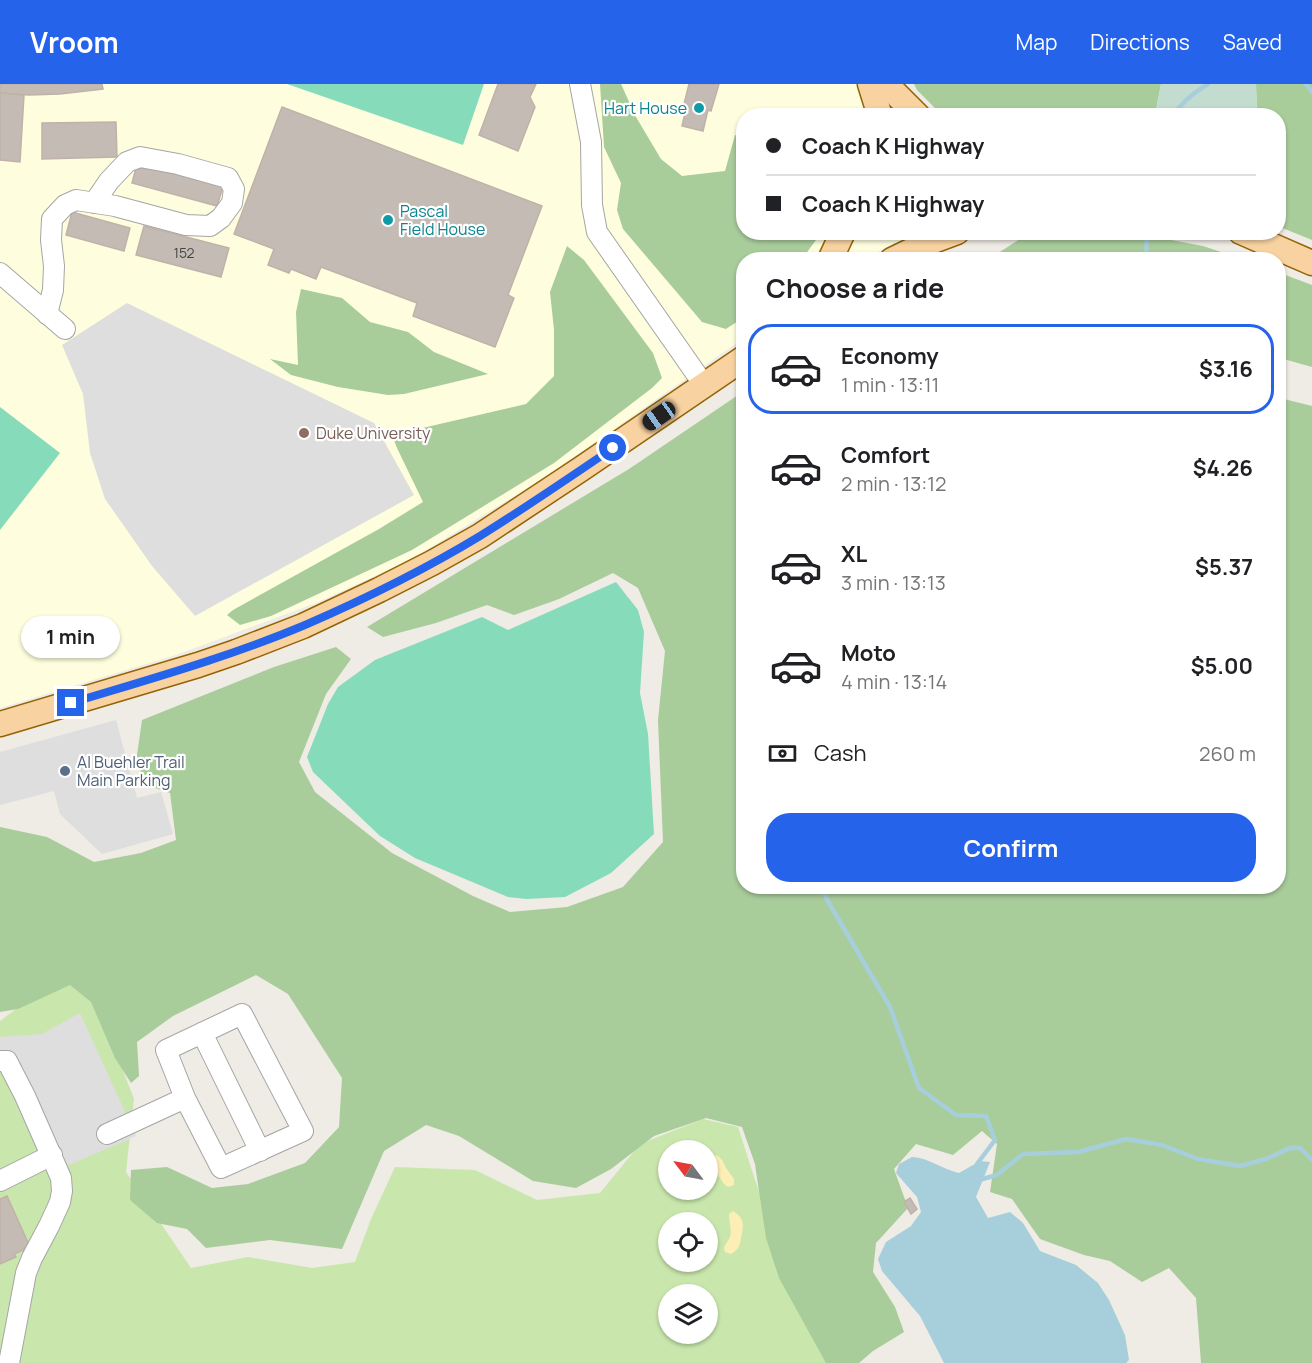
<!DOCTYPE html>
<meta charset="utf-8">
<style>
body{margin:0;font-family:Manrope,sans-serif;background:#f6f6f6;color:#202124;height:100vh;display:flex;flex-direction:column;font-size:22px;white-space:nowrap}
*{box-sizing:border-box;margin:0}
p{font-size:20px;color:#757577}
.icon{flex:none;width:33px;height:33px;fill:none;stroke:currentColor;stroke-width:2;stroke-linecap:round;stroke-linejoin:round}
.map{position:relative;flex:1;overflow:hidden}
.drawer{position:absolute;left:736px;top:168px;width:550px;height:642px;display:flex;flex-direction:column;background:#fff;border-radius:24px;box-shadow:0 2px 4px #0004}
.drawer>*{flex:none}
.guide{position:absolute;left:736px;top:24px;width:550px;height:132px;border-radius:24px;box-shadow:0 2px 4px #0004;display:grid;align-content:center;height:132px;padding:0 30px;background:#fff}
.needle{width:39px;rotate:302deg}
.controls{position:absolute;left:658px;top:1056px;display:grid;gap:12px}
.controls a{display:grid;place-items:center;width:60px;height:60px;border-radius:50%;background:#fff;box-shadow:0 2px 4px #0004;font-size:30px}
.end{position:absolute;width:27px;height:27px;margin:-14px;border:8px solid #2563eb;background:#fff;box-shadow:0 0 0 3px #fff}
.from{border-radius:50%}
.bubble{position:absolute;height:42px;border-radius:21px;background:#fff;box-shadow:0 2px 4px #0004;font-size:20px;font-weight:700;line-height:42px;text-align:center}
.car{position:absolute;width:18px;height:36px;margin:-18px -9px;border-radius:8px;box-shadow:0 0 4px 2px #0007;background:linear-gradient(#222 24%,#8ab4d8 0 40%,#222 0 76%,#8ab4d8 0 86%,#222 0)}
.guide b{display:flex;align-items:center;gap:21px;height:57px;font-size:22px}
.guide b+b{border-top:2px solid #e0e0e0}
.guide i{width:15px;height:15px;background:#202124}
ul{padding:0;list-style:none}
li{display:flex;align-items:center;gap:18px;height:90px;margin:0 12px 9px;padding:0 18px;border:3px solid transparent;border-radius:24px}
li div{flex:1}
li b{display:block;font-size:22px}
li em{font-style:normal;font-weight:700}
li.selected{border-color:#2563eb}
li>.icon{width:54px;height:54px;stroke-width:1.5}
h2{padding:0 30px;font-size:27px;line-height:72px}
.pay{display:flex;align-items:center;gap:15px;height:66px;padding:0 30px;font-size:22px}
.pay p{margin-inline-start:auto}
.action{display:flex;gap:12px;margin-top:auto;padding:12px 30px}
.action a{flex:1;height:69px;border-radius:24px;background:#2563eb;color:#fff;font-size:24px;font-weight:700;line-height:69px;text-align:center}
header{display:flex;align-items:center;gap:36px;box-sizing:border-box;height:84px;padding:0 30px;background:#2563eb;color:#fff}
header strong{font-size:28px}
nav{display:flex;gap:33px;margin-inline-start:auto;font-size:21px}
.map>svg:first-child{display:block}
</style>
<header>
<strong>Vroom</strong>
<nav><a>Map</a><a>Directions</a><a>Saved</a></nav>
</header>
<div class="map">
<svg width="1312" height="1279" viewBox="0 0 1312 1279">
<rect width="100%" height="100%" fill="#efebe5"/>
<path fill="#fefedf" d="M0,0H860L876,31L744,32V148L919,149L893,160L864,175L744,176V254L544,394L410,476L316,519L176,571L0,624Z"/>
<path fill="#c9e7ac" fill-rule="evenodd" d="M85,873L101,929L134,1015L126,1088L191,1184L248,1173L312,1184L355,1178L371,1135L395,1083L475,1086L537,1116L600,1109L640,1060L703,1035L738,1043L756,1099L826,1279H0V937ZM669,1066H708V1106H669ZM669,1138H708V1178H669ZM669,1210H708V1250H669Z"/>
<g fill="#a9cc9b">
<path d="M600,0H621L636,33L661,75L682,92L725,87L735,51L744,55V148L820,149L816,156L802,175L744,176V233L726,245L702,238L623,145L617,126L621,99L604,63Z"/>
<path d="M914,0H1161L1155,31L943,32L917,6Z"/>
<path d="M1256,0H1312V156L1280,143V32L1257,31Z"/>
<path d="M1059,148L1134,149L1203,162L1242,175H989L1023,153Z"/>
<path d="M567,162L584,176L653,269L662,294L652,304L554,379L412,466L271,532L240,541L227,531L233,526L379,445L423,418L397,364L392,351L526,320L554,292V246L550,208Z"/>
<path d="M1280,189L1312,201V283L1280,274Z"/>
<path d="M301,205L342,214L370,238L408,248L434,268L488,290L404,310L388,311L338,303L291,291L270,275L298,281L296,228Z"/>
<path d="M744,307V802H1280V314L1312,322V1279H1201L1196,1214L1169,1184L1142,1198L1110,1177L1084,1171L1040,1155L1012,1115L990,1108L997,1060L982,1047L953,1071L916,1060L894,1085L908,1124L876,1159L873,1188L895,1223L904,1248L873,1267L859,1279H826L779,1194L766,1154L755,1080L742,1043L706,1034L654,1052L611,1085L576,1104L533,1097L459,1052L426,1041L384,1067L342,1165L270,1156L206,1164L187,1145L157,1139L130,1116L131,1086L167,1083L212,1104L248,1100L305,1079L339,1043L342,994L288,910L256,891L173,932L137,958L139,992L131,999L115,974L91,918L70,901L18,925L0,928V743L47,753L94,778L141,769L176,756L170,709L147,701L136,678L142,636L274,583L336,563L351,575L326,610L299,678L315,708L392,769L473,812L510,828L567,823L623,803L663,758L658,636L665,567L638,504L613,489L559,515L514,531L487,521L436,539L383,553L367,543L629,385Z"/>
</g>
<path fill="#c2dcd0" d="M1161,0H1256L1257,31H1155Z"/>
<g fill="#fceeb5">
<path d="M714,1071L718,1072L722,1076L726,1084L734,1095V1101L728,1103L724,1100L708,1076Z"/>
<path d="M733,1127C745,1134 744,1142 741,1154C740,1162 738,1166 731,1170L725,1168L724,1164C725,1161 727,1158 729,1155C733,1149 729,1138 729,1130Z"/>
</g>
<g fill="#86dbba">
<path d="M287,0H484L463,61Z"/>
<path d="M0,323L60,369L0,446Z"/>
<path d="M616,498L638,526L644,548L640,609L648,650L654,750L611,789L565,813L526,815L508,813L415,774L380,752L313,688L307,673L328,620L338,603L375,576L482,533L508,546Z"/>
</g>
<g fill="#dedede">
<path d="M127,219L374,339L414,411L195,532L152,482L105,415L90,369L83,310L62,261Z"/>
<path d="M116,636L137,714L161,708L173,750L102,770L60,730L54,707L0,721V668Z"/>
<path d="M80,929L136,1052L48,1090L0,983V953L42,950Z"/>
</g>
<path fill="#a7cfdb" d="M912,1073C929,1074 942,1085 959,1089L980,1077L990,1078L976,1113L988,1134L1010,1128L1023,1139L1040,1167L1076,1181L1098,1199L1109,1216L1125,1251L1129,1276L1126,1279H944L920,1232L882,1187L878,1175L886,1158L911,1142L921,1128L917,1113L896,1089L899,1080Z"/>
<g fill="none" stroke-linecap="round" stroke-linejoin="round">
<g stroke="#a7cfdb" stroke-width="4.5">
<path d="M1306,0L1312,8"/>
<path d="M1173,32C1181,18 1195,8 1208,0"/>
<path d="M1146,176L1147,148"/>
<path d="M823,802L826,814L890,923L919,1004L956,1031L986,1032L995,1056L977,1080"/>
<path d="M979,1096L997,1091L1023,1070L1078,1068L1126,1055L1162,1061L1198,1075L1240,1082L1266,1075L1290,1064H1300L1312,1076"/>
</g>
</g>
<g fill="#c3bbb4" stroke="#c0b2a8" stroke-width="1.5">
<path d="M0,0H102L103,5L60,10L29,11L0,9Z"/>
<path d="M498,0H536L530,13L535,23L518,67L479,51Z"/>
<path d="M689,0H719L711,27L708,26L703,47L682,42L687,21L684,20Z"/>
<path d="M0,9L24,11L20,78L0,76Z"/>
<path d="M282,23L542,122L508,211L514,214L495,263L413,232L417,219L321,183L316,195L291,185L289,189L268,181L274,165L234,150Z"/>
<path d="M116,38L117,73L42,75V39Z"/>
<path d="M137,80L223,103L217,122L132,99Z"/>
<path d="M72,128L130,144L124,167L66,151Z"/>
<path d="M144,142L229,164L221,193L136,171Z"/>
<path d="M7,1112L30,1163L14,1170L16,1173L0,1180V1115Z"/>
<path d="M910,1114L917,1125L911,1130L904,1118Z"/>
</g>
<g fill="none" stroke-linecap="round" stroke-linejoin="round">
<defs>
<g id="minor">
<path d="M580,0L591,58L592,121L597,148L704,301"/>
<path d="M0,189L65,245"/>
<path d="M47,230L53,206L54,182L51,156L52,135L65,121L76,116L115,122L186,141L210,142L221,134L232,119L234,105L228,94L178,80L140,73L127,78L109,97L94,119"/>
<path d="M202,949L260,1067"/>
<path d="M0,977H7L25,1012L61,1094L62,1107L60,1118L49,1142L32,1174L26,1189L9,1279"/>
<path d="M107,1050L185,1014L221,1084L303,1047L242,930L166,966L185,1014"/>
<path d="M0,1097L52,1071"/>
</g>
<g id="major">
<path d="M870,0L880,32"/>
<path d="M886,0L918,32"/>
<path d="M1241,148L1312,179"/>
<path d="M830,176L843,148"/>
<path d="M892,176L925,160L957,148"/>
<path d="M0,640L198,581L236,568L303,542L379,506L432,479L480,452L581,385L744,274"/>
</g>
</defs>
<use href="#minor" stroke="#a5a5a5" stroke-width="22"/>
<use href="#major" stroke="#926406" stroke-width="27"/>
<use href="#minor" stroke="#fff" stroke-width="20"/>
<use href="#major" stroke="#f8d2a0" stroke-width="24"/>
</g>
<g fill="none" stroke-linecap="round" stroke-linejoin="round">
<path stroke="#2563eb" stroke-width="8" d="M71,619C150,595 229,573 305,541C365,515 424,486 480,452C525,424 569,394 613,364"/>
</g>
<g fill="#0f9aa8" stroke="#fff" stroke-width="2">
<circle cx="699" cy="24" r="6"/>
<circle cx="388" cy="136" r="6"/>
</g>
<circle fill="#8d6e63" stroke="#fff" stroke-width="2" cx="304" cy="349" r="6"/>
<circle fill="#5c6f8a" stroke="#fff" stroke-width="2" cx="65" cy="687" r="6"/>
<g text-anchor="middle" stroke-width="4.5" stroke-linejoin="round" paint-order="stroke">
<g font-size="14" fill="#474544">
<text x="184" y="174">152</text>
</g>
<g font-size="16" fill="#0d838f" stroke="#fff" text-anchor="end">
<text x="687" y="30">Hart House</text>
<text x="400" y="133" text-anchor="start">Pascal<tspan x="400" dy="18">Field House</tspan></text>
</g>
<g font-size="16" fill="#785e54" stroke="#fff" text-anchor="start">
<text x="316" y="355">Duke University</text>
</g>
<g font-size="16" fill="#4e5e75" stroke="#fff" text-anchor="start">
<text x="77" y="684">Al Buehler Trail<tspan x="77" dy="18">Main Parking</tspan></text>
</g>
</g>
</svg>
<div class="controls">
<a><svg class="needle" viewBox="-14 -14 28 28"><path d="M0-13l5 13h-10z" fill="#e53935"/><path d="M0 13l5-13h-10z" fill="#757577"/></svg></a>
<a><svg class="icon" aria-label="locate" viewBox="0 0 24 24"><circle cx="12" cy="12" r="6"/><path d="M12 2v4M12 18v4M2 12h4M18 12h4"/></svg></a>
<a><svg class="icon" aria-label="layers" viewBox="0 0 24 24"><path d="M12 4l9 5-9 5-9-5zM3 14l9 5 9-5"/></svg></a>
</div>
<i class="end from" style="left:613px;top:364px"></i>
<i class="end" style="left:71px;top:619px"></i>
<div class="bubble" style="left:21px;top:532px;width:99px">1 min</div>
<i class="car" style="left:659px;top:332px;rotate:235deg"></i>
<div class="guide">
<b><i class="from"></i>Coach K Highway</b>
<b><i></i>Coach K Highway</b>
</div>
<section class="drawer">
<h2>Choose a ride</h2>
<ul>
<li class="selected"><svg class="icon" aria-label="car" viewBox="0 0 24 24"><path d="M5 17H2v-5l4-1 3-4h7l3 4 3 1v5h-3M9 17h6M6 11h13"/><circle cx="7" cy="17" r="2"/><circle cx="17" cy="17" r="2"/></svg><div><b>Economy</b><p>1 min · 13:11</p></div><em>$3.16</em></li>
<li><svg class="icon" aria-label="car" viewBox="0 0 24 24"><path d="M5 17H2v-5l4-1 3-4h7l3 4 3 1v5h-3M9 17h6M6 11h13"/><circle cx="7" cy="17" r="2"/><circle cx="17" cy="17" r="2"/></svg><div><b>Comfort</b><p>2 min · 13:12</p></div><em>$4.26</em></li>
<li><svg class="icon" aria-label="car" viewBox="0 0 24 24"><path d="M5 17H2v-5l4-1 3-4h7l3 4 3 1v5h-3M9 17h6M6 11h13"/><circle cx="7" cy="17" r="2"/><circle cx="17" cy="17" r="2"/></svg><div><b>XL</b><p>3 min · 13:13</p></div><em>$5.37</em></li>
<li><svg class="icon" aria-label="car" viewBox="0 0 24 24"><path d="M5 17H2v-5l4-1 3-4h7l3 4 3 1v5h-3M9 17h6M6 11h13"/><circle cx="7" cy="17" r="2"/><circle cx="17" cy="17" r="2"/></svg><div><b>Moto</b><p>4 min · 13:14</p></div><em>$5.00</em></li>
</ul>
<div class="pay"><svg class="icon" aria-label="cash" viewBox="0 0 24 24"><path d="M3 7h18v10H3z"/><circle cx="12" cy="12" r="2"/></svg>Cash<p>260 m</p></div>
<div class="action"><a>Confirm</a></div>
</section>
</div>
